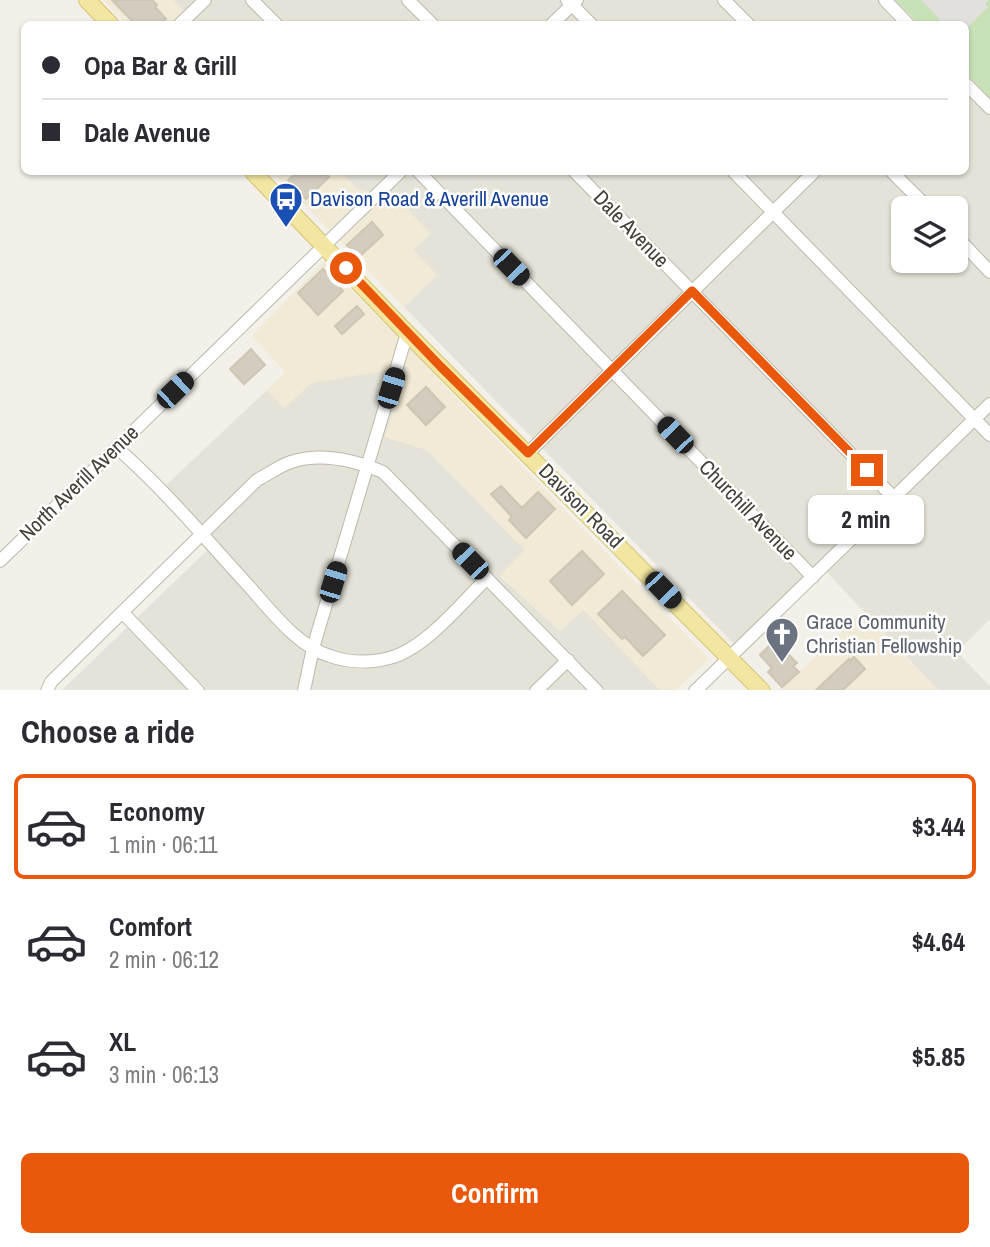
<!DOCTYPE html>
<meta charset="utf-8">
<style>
body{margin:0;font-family:"Archivo Narrow",sans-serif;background:#f2f2f3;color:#2b2b33;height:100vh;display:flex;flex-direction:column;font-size:26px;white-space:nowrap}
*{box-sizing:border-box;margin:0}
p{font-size:23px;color:#7c7c81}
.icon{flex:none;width:38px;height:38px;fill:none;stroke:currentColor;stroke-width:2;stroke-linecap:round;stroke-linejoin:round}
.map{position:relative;height:690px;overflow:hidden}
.side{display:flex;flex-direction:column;background:#fff;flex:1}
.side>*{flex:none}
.banner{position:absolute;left:21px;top:21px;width:948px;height:154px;border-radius:10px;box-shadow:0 2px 5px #0004;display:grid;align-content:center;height:154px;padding:0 21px;background:#fff}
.controls{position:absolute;left:891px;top:196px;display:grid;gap:14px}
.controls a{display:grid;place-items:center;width:77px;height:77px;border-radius:10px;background:#fff;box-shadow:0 2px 5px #0004;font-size:35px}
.end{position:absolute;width:32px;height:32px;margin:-16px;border:9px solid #ea580c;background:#fff;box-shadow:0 0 0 4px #fff}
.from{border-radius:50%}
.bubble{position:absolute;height:49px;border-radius:10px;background:#fff;box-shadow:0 2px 5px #0004;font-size:23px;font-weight:700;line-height:49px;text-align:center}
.car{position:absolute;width:21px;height:42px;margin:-21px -10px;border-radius:9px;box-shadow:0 0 5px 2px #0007;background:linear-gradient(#222 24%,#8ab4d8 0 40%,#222 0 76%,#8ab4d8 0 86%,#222 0)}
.banner b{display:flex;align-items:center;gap:24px;height:66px;font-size:26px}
.banner b+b{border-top:2px solid #e1e1e2}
.banner i{width:18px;height:18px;background:#2b2b33}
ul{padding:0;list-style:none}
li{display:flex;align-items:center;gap:21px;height:105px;margin:0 14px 10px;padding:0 7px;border:4px solid transparent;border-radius:10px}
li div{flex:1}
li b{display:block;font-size:26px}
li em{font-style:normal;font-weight:700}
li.on{border-color:#ea580c}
li>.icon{width:63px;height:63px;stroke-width:1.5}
h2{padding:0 21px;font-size:32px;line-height:84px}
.action{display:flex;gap:14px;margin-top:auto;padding:14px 21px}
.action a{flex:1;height:80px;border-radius:10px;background:#ea580c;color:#fff;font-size:28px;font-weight:700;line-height:80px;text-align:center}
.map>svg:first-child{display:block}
</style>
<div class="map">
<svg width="990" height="691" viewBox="0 0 990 691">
<rect width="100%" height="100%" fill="#f2f0e8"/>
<g fill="#e5e3d7" fill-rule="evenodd">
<path d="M173,0H895L919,24H196Z"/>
<path d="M966,73L990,98V619L957,652L990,686V690H938L818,563L735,645L404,307L437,275L413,250L430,234L394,196L358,190L341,172H966ZM903,208H956V261H903Z"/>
<path d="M408,366L385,437L427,450L525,550L500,576L560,631L583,609L660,690L61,691L217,541L162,489L267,390L284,408L311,383Z"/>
</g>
<g fill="#f1ead6">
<path d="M103,0H173L196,24H126Z"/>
<path d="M273,172H341L358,190L394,195L430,233L413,250L437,275L404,307Z"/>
<path d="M324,261L709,659L676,690H660L584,610L560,631L500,575L525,550L427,450L385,437L407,367L311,383L284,408L267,390L285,372L252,336Z"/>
<path d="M862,612L938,690L783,691L781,689Z"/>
</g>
<path fill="#c8e1b6" d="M895,0H990V98L966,73V24H919Z"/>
<path fill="#e1e0dc" d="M921,0H989L985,4L988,7L966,29V24H944Z"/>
<g fill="#d2cdbf" stroke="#ccc6b3" stroke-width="2">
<path d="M112,0H152L157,5L155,7L166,19L160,24H135Z"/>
<path d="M298,172H324L329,177L306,199L288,180Z"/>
<path d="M372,222L383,235L359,257L347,245Z"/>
<path d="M323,269L343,291L318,315L298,293Z"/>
<path d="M357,306L364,314L342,334L335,326Z"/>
<path d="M251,349L265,365L244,384L230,369Z"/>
<path d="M426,387L445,407L426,425L407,405Z"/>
<path d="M501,486L522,508L538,492L555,509L526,538L509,520L512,517L491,494Z"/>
<path d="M582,551L604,574L572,605L550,581Z"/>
<path d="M622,591L665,635L643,656L625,637L622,639L598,614Z"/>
<path d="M773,642L778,648L780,646L797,663L793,666L799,672L782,687L768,672L772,668L760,655Z"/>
<path d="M854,657L865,669L843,690H816L849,659L850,661Z"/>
</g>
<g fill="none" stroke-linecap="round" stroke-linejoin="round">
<defs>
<g id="minor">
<path d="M252,0L276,24"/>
<path d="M408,0L432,24"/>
<path d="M567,0L591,24"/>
<path d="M724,0L748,24"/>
<path d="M885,0L908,24"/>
<path d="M180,24L205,0"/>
<path d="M552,24L577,0"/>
<path d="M966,84L990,108"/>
<path d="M419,172L813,577"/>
<path d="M575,172L893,497"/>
<path d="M734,172L990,435"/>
<path d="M892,172L928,208"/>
<path d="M956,236L990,272"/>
<path d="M116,447C163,488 204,537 246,583C269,608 296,646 330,656C350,663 373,663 393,657C427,646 462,603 487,578"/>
<path d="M528,453L814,172"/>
<path d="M0,561L400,172"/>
<path d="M123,613L198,691"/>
<path d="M47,691L51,682L257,480C267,475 279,466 291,462C321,452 354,460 383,472L597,691"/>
<path d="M304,691L313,648L407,333"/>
<path d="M536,691L568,660"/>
<path d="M695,691L990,404"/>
</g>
<g id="major">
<path d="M87,0L110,24"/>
<path d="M253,172L407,333L762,691"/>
</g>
</defs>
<use href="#minor" stroke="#bcb9ac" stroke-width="14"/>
<use href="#major" stroke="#d5c573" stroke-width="18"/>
<use href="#minor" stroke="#fff" stroke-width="12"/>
<use href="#major" stroke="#f2e6a2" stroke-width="16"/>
</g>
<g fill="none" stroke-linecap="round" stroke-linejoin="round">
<path stroke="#ea580c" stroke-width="9" d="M346,268L441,367L528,453L692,291L867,470"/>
</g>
<defs>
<symbol id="bus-pin" viewBox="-11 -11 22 30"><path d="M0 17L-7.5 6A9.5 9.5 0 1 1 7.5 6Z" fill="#1a4fb4" stroke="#fff"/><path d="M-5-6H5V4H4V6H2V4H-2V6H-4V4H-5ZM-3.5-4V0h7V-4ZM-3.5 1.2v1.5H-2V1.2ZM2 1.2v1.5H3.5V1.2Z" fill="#fff"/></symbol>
<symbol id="church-pin" viewBox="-11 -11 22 30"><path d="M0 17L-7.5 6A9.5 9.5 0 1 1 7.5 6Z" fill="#6b7280" stroke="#fff"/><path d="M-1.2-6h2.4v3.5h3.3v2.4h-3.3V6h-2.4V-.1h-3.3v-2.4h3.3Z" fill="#fff"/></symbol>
</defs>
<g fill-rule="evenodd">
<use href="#bus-pin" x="267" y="180" width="38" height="52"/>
<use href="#church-pin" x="763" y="615" width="38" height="52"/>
</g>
<g text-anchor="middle" stroke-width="5" stroke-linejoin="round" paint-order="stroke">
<g font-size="21" fill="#164399" stroke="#fff" text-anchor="start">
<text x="310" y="206">Davison Road &amp; Averill Avenue</text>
</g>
<g font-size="21" fill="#454138" stroke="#fff">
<text transform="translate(631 229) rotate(46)" y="7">Dale Avenue</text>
<text transform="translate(79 483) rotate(-44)" y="7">North Averill Avenue</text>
<text transform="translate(581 506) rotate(45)" y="7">Davison Road</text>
<text transform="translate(748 510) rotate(46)" y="7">Churchill Avenue</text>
</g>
<g font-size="21" fill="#5b616d" stroke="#fff" text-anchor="start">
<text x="806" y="629">Grace Community<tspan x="806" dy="24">Christian Fellowship</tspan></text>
</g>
</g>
</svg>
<div class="controls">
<a><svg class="icon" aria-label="layers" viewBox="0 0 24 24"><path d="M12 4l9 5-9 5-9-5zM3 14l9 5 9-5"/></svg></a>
</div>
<i class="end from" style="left:346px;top:268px"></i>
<i class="end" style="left:867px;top:470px"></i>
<div class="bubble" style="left:808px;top:495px;width:116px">2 min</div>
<i class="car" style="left:511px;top:267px;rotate:136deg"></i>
<i class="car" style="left:391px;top:388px;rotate:17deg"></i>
<i class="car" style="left:175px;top:390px;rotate:46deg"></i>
<i class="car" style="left:675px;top:435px;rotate:316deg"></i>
<i class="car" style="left:470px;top:561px;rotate:316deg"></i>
<i class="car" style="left:333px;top:582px;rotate:17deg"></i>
<i class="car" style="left:663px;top:590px;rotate:136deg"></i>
<div class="banner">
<b><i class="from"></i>Opa Bar &amp; Grill</b>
<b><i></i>Dale Avenue</b>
</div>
</div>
<section class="side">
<h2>Choose a ride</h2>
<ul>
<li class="on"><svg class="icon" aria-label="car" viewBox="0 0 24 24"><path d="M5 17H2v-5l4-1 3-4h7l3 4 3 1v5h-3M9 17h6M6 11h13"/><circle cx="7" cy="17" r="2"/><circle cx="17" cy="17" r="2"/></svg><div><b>Economy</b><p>1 min · 06:11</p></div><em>$3.44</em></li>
<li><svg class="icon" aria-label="car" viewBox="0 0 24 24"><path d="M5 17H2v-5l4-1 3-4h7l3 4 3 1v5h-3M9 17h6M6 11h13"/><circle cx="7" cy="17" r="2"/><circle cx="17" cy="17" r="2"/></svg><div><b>Comfort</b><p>2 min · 06:12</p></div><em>$4.64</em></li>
<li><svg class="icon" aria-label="car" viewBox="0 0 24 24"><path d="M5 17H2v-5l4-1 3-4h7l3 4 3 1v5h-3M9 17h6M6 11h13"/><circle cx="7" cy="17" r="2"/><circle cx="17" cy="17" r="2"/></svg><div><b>XL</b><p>3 min · 06:13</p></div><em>$5.85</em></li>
</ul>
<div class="action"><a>Confirm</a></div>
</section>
